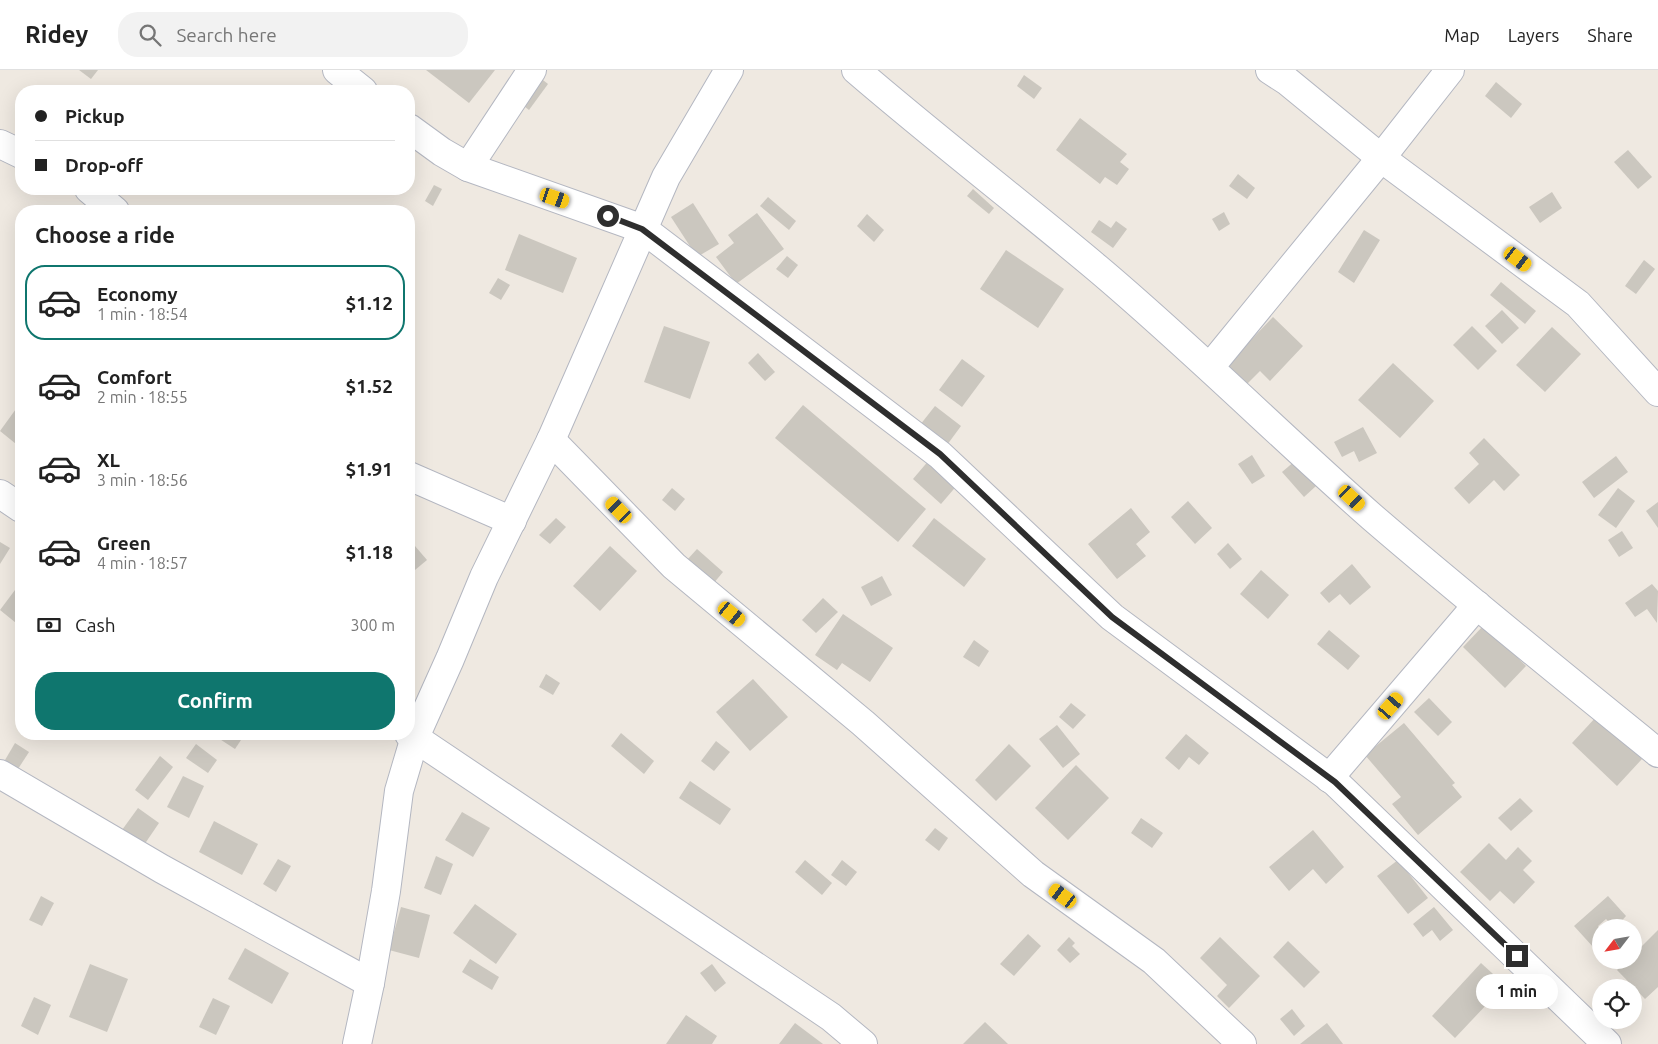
<!DOCTYPE html>
<meta charset="utf-8">
<style>
body{margin:0;font-family:Ubuntu,sans-serif;background:#f2f2f2;color:#222;height:100vh;display:flex;flex-direction:column;font-size:19px;white-space:nowrap}
*{box-sizing:border-box;margin:0}
p{font-size:16px;color:#767676}
.icon{flex:none;width:28px;height:28px;fill:none;stroke:currentColor;stroke-width:2;stroke-linecap:round;stroke-linejoin:round}
.map{position:relative;flex:1;overflow:hidden}
.panel{position:absolute;left:15px;top:135px;width:400px;height:535px;display:flex;flex-direction:column;background:#fff;border-radius:20px;box-shadow:0 5px 20px #0002}
.panel>*{flex:none}
.hud{position:absolute;left:15px;top:15px;width:400px;height:110px;border-radius:20px;box-shadow:0 5px 20px #0002;display:grid;align-content:center;height:110px;padding:0 20px;background:#fff}
.needle{width:32px;rotate:239deg}
.buttons{position:absolute;left:1592px;top:849px;display:grid;gap:10px}
.buttons a{display:grid;place-items:center;width:50px;height:50px;border-radius:50%;background:#fff;box-shadow:0 5px 20px #0002;font-size:25px}
.end{position:absolute;width:22px;height:22px;margin:-11px;border:6px solid #2e2e2e;background:#fff;box-shadow:0 0 0 2px #fff}
.from{border-radius:50%}
.bubble{position:absolute;height:35px;border-radius:18px;background:#fff;box-shadow:0 5px 20px #0002;font-size:16px;font-weight:700;line-height:35px;text-align:center}
.car{position:absolute;width:15px;height:30px;margin:-15px -8px;border-radius:6px;box-shadow:0 0 4px 1px #0007;background:linear-gradient(#f5c518 24%,#345 0 40%,#f5c518 0 76%,#345 0 86%,#f5c518 0)}
.hud b{display:flex;align-items:center;gap:18px;height:48px;font-size:19px}
.hud b+b{border-top:1px solid #e0e0e0}
.hud i{width:12px;height:12px;background:#222}
ul{padding:0;list-style:none}
li{display:flex;align-items:center;gap:15px;height:75px;margin:0 10px 8px;padding:0 10px;border:2px solid transparent;border-radius:20px}
li div{flex:1}
li b{display:block;font-size:19px}
li em{font-style:normal;font-weight:700}
li.current{border-color:#0f766e}
li>.icon{width:45px;height:45px;stroke-width:1.5}
h2{padding:0 20px;font-size:22px;line-height:60px}
.pay{display:flex;align-items:center;gap:12px;height:55px;padding:0 20px;font-size:19px}
.pay p{margin-inline-start:auto}
.primary-button{display:flex;gap:10px;margin-top:auto;padding:10px 20px}
.primary-button a{flex:1;height:58px;border-radius:20px;background:#0f766e;color:#fff;font-size:20px;font-weight:700;line-height:58px;text-align:center}
header{display:flex;align-items:center;gap:30px;box-sizing:border-box;height:70px;padding:0 25px;background:#fff;border-bottom:1px solid #e0e0e0}
header strong{font-size:24px}
nav{display:flex;gap:28px;margin-inline-start:auto;font-size:18px}
.search{width:350px;height:45px;background:#f2f2f2;display:flex;align-items:center;gap:12px;box-sizing:border-box;padding:0 18px;border-radius:20px;color:#767676;font-size:19px}
.map>svg:first-child{display:block}
</style>
<header>
<strong>Ridey</strong>
<div class="search"><svg class="icon" aria-label="search" viewBox="0 0 24 24"><circle cx="10" cy="10" r="6"/><path d="M15 15l6 6"/></svg>Search here</div>
<nav><a>Map</a><a>Layers</a><a>Share</a></nav>
</header>
<div class="map">
<svg width="1658" height="974" viewBox="0 0 1658 974">
<rect width="100%" height="100%" fill="#efe9e1"/>
<g fill="#cbc7bf">
<path d="M79,0H98L91,9Z"/>
<path d="M426,0H495L469,33Z"/>
<path d="M534,3L548,14L529,40L515,29Z"/>
<path d="M1024,5L1042,18L1034,29L1017,16Z"/>
<path d="M1496,12L1522,34L1511,48L1485,26Z"/>
<path d="M1080,48L1127,84L1120,92L1129,99L1117,115L1105,107L1100,114L1056,80Z"/>
<path d="M1628,80L1652,107L1638,119L1614,92Z"/>
<path d="M1238,104L1255,118L1247,129L1229,116Z"/>
<path d="M434,115L442,119L433,136L425,131Z"/>
<path d="M973,119L994,138L989,144L967,126Z"/>
<path d="M1552,122L1562,138L1540,153L1529,137Z"/>
<path d="M768,127L796,151L789,160L760,136Z"/>
<path d="M693,133L719,174L697,187L671,147Z"/>
<path d="M1224,142L1230,154L1219,161L1212,149Z"/>
<path d="M757,143L784,179L736,214L716,187L734,173L728,165Z"/>
<path d="M867,144L884,160L874,172L857,156Z"/>
<path d="M1099,150L1111,158L1116,151L1127,159L1113,178L1091,162Z"/>
<path d="M1364,160L1380,170L1354,213L1338,202Z"/>
<path d="M519,164L577,188L563,223L505,200Z"/>
<path d="M1006,180L1064,219L1038,258L980,219Z"/>
<path d="M787,186L798,195L788,208L776,199Z"/>
<path d="M1644,190L1655,199L1636,224L1625,216Z"/>
<path d="M498,208L510,215L501,230L489,223Z"/>
<path d="M1501,212L1536,241L1525,254L1490,225Z"/>
<path d="M1502,240L1519,258L1502,274L1485,256Z"/>
<path d="M1273,247L1303,276L1270,311L1260,301L1244,317L1224,298Z"/>
<path d="M664,256L710,272L690,329L644,312Z"/>
<path d="M1472,256L1497,281L1478,300L1453,275Z"/>
<path d="M1552,257L1581,284L1545,322L1516,295Z"/>
<path d="M409,278L415,282L409,293Z"/>
<path d="M758,283L775,302L765,311L748,293Z"/>
<path d="M962,289L985,306L962,337L939,320Z"/>
<path d="M1393,293L1434,331L1400,368L1358,330Z"/>
<path d="M21,332V378L0,361Z"/>
<path d="M803,335L926,439L898,472L775,368Z"/>
<path d="M935,336L961,356L947,375L920,355Z"/>
<path d="M1363,357L1377,383L1359,392L1354,381L1342,387L1334,372Z"/>
<path d="M1484,368L1520,405L1504,421L1494,410L1469,434L1454,418L1479,394L1469,383Z"/>
<path d="M1252,385L1265,406L1252,414L1238,394Z"/>
<path d="M1616,386L1628,402L1594,428L1582,412Z"/>
<path d="M930,389L959,413L941,434L913,409Z"/>
<path d="M1295,391L1316,416L1304,427L1282,402Z"/>
<path d="M672,418L685,429L675,441L662,430Z"/>
<path d="M1618,418L1635,431L1616,458L1598,445Z"/>
<path d="M1188,431L1212,458L1195,474L1171,447Z"/>
<path d="M1658,432V458L1646,441Z"/>
<path d="M1131,438L1150,462L1136,474L1146,486L1117,509L1088,474Z"/>
<path d="M556,448L566,457L550,474L539,465Z"/>
<path d="M934,448L986,489L964,517L912,476Z"/>
<path d="M1622,461L1633,478L1619,487L1608,470Z"/>
<path d="M409,469L427,490L409,505Z"/>
<path d="M0,472L10,478L0,494Z"/>
<path d="M1228,473L1242,489L1230,499L1217,484Z"/>
<path d="M610,476L637,501L600,541L573,516Z"/>
<path d="M697,479L723,502L713,514L687,490Z"/>
<path d="M1352,494L1371,517L1350,535L1340,524L1329,533L1320,523Z"/>
<path d="M1261,500L1289,525L1268,549L1240,524Z"/>
<path d="M882,506L892,525L871,536L861,517Z"/>
<path d="M21,512V557L0,540Z"/>
<path d="M1652,514L1658,521L1657,553L1647,539L1635,547L1625,533Z"/>
<path d="M823,528L838,542L816,563L802,550Z"/>
<path d="M843,544L893,578L870,612L842,593L837,600L815,585Z"/>
<path d="M1484,555L1526,596L1505,618L1463,577Z"/>
<path d="M1329,560L1360,586L1348,600L1317,574Z"/>
<path d="M974,570L989,581L979,597L963,587Z"/>
<path d="M546,604L560,613L553,625L539,617Z"/>
<path d="M753,609L788,647L750,681L716,642Z"/>
<path d="M1429,628L1452,652L1438,666L1414,642Z"/>
<path d="M1071,633L1086,645L1073,659L1059,647Z"/>
<path d="M1597,646L1642,689L1617,716L1572,673Z"/>
<path d="M1404,653L1455,713L1452,715L1462,727L1418,765L1392,734L1401,727L1365,685Z"/>
<path d="M1057,655L1080,684L1063,698L1039,669Z"/>
<path d="M621,663L654,691L644,704L611,676Z"/>
<path d="M212,664H245L235,679Z"/>
<path d="M1186,664L1209,683L1199,695L1189,687L1179,700L1165,688Z"/>
<path d="M716,671L730,682L714,701L701,691Z"/>
<path d="M15,673L29,682L18,699L5,690Z"/>
<path d="M196,674L217,690L208,703L186,688Z"/>
<path d="M1009,674L1031,696L996,731L975,710Z"/>
<path d="M160,686L173,697L148,730L135,720Z"/>
<path d="M1076,695L1109,728L1068,770L1035,738Z"/>
<path d="M183,706L204,716L189,748L167,737Z"/>
<path d="M690,711L731,739L720,755L679,728Z"/>
<path d="M1520,728L1533,741L1511,761L1498,748Z"/>
<path d="M138,738L159,753L144,775L122,760Z"/>
<path d="M462,742L490,758L473,787L445,770Z"/>
<path d="M1141,748L1163,763L1152,778L1131,763Z"/>
<path d="M214,751L258,774L242,805L199,782Z"/>
<path d="M935,758L948,768L939,781L925,770Z"/>
<path d="M1313,760L1344,797L1326,814L1313,799L1289,821L1269,797Z"/>
<path d="M1489,773L1506,790L1518,777L1532,791L1523,800L1535,812L1514,834L1500,821L1490,831L1460,802Z"/>
<path d="M436,786L453,794L441,825L424,818Z"/>
<path d="M278,789L291,796L276,822L263,814Z"/>
<path d="M805,790L832,813L822,825L795,802Z"/>
<path d="M842,790L857,802L846,816L831,805Z"/>
<path d="M1398,790L1428,828L1408,844L1377,806Z"/>
<path d="M41,826L54,833L42,856L29,850Z"/>
<path d="M1608,826L1626,846L1615,858L1606,849L1598,856L1601,859V872L1594,878L1574,856Z"/>
<path d="M475,834L517,864L496,894L453,863Z"/>
<path d="M401,837L430,845L419,888L389,880Z"/>
<path d="M1434,837L1453,860L1440,871L1432,860L1423,867L1413,854Z"/>
<path d="M1658,860V917L1645,929L1617,900L1627,890H1634V884Z"/>
<path d="M1028,864L1041,876L1014,906L1000,894Z"/>
<path d="M1069,867L1075,873L1072,876L1080,884L1070,893L1057,880Z"/>
<path d="M1220,867L1260,906L1229,938L1217,926L1227,915L1200,888Z"/>
<path d="M1288,871L1320,902L1304,918L1273,887Z"/>
<path d="M245,878L289,903L272,934L228,909Z"/>
<path d="M470,889L499,907L492,920L462,902Z"/>
<path d="M1481,893L1505,915L1455,968L1432,946Z"/>
<path d="M90,894L128,909L107,962L69,947Z"/>
<path d="M712,894L726,913L715,922L700,903Z"/>
<path d="M34,927L51,935L38,965L21,956Z"/>
<path d="M213,928L230,936L216,965L199,957Z"/>
<path d="M1292,939L1305,956L1294,966L1280,949Z"/>
<path d="M686,945L717,966L712,974H666Z"/>
<path d="M985,952L1008,974H963Z"/>
<path d="M795,953L823,974H779Z"/>
<path d="M1327,953L1343,974H1300Z"/>
</g>
<g fill="none" stroke-linecap="round" stroke-linejoin="round">
<defs>
<g id="minor">
<path d="M337,0L363,21"/>
<path d="M856,0C935,68 1017,131 1097,198C1192,278 1279,365 1372,447C1466,528 1562,605 1658,683"/>
<path d="M1270,0L1287,11L1381,88L1578,234L1658,322"/>
<path d="M409,58L442,82L468,97L643,159L940,385L1112,547L1335,712L1607,974"/>
<path d="M0,74L21,84"/>
<path d="M468,97L532,0"/>
<path d="M89,119L115,141"/>
<path d="M1210,297L1381,88L1450,0"/>
<path d="M551,370L674,496L863,653L1033,804L1154,891L1242,974"/>
<path d="M409,406L512,451"/>
<path d="M0,424L21,438"/>
<path d="M409,664L831,947L863,974"/>
<path d="M0,704L162,799L370,913"/>
<path d="M1329,708L1477,535"/>
<path d="M357,974L370,913L386,821L399,721L415,667L450,589L484,507L551,370L666,107L729,0"/>
</g>
</defs>
<use href="#minor" stroke="#b4b7c1" stroke-width="30"/>
<use href="#minor" stroke="#fff" stroke-width="28"/>
</g>
<g fill="none" stroke-linecap="round" stroke-linejoin="round">
<path stroke="#2e2e2e" stroke-width="6" d="M608,146L642,159L940,384L1112,547L1335,712L1517,886"/>
</g>
</svg>
<div class="buttons">
<a><svg class="needle" viewBox="-14 -14 28 28"><path d="M0-13l5 13h-10z" fill="#e53935"/><path d="M0 13l5-13h-10z" fill="#767676"/></svg></a>
<a><svg class="icon" aria-label="locate" viewBox="0 0 24 24"><circle cx="12" cy="12" r="6"/><path d="M12 2v4M12 18v4M2 12h4M18 12h4"/></svg></a>
</div>
<i class="end from" style="left:608px;top:146px"></i>
<i class="end" style="left:1517px;top:886px"></i>
<div class="bubble" style="left:1476px;top:904px;width:82px">1 min</div>
<i class="car" style="left:555px;top:128px;rotate:109deg"></i>
<i class="car" style="left:1518px;top:189px;rotate:127deg"></i>
<i class="car" style="left:1352px;top:428px;rotate:133deg"></i>
<i class="car" style="left:619px;top:440px;rotate:316deg"></i>
<i class="car" style="left:732px;top:544px;rotate:129deg"></i>
<i class="car" style="left:1391px;top:636px;rotate:41deg"></i>
<i class="car" style="left:1063px;top:826px;rotate:306deg"></i>
<div class="hud">
<b><i class="from"></i>Pickup</b>
<b><i></i>Drop-off</b>
</div>
<section class="panel">
<h2>Choose a ride</h2>
<ul>
<li class="current"><svg class="icon" aria-label="car" viewBox="0 0 24 24"><path d="M5 17H2v-5l4-1 3-4h7l3 4 3 1v5h-3M9 17h6M6 11h13"/><circle cx="7" cy="17" r="2"/><circle cx="17" cy="17" r="2"/></svg><div><b>Economy</b><p>1 min · 18:54</p></div><em>$1.12</em></li>
<li><svg class="icon" aria-label="car" viewBox="0 0 24 24"><path d="M5 17H2v-5l4-1 3-4h7l3 4 3 1v5h-3M9 17h6M6 11h13"/><circle cx="7" cy="17" r="2"/><circle cx="17" cy="17" r="2"/></svg><div><b>Comfort</b><p>2 min · 18:55</p></div><em>$1.52</em></li>
<li><svg class="icon" aria-label="car" viewBox="0 0 24 24"><path d="M5 17H2v-5l4-1 3-4h7l3 4 3 1v5h-3M9 17h6M6 11h13"/><circle cx="7" cy="17" r="2"/><circle cx="17" cy="17" r="2"/></svg><div><b>XL</b><p>3 min · 18:56</p></div><em>$1.91</em></li>
<li><svg class="icon" aria-label="car" viewBox="0 0 24 24"><path d="M5 17H2v-5l4-1 3-4h7l3 4 3 1v5h-3M9 17h6M6 11h13"/><circle cx="7" cy="17" r="2"/><circle cx="17" cy="17" r="2"/></svg><div><b>Green</b><p>4 min · 18:57</p></div><em>$1.18</em></li>
</ul>
<div class="pay"><svg class="icon" aria-label="cash" viewBox="0 0 24 24"><path d="M3 7h18v10H3z"/><circle cx="12" cy="12" r="2"/></svg>Cash<p>300 m</p></div>
<div class="primary-button"><a>Confirm</a></div>
</section>
</div>
